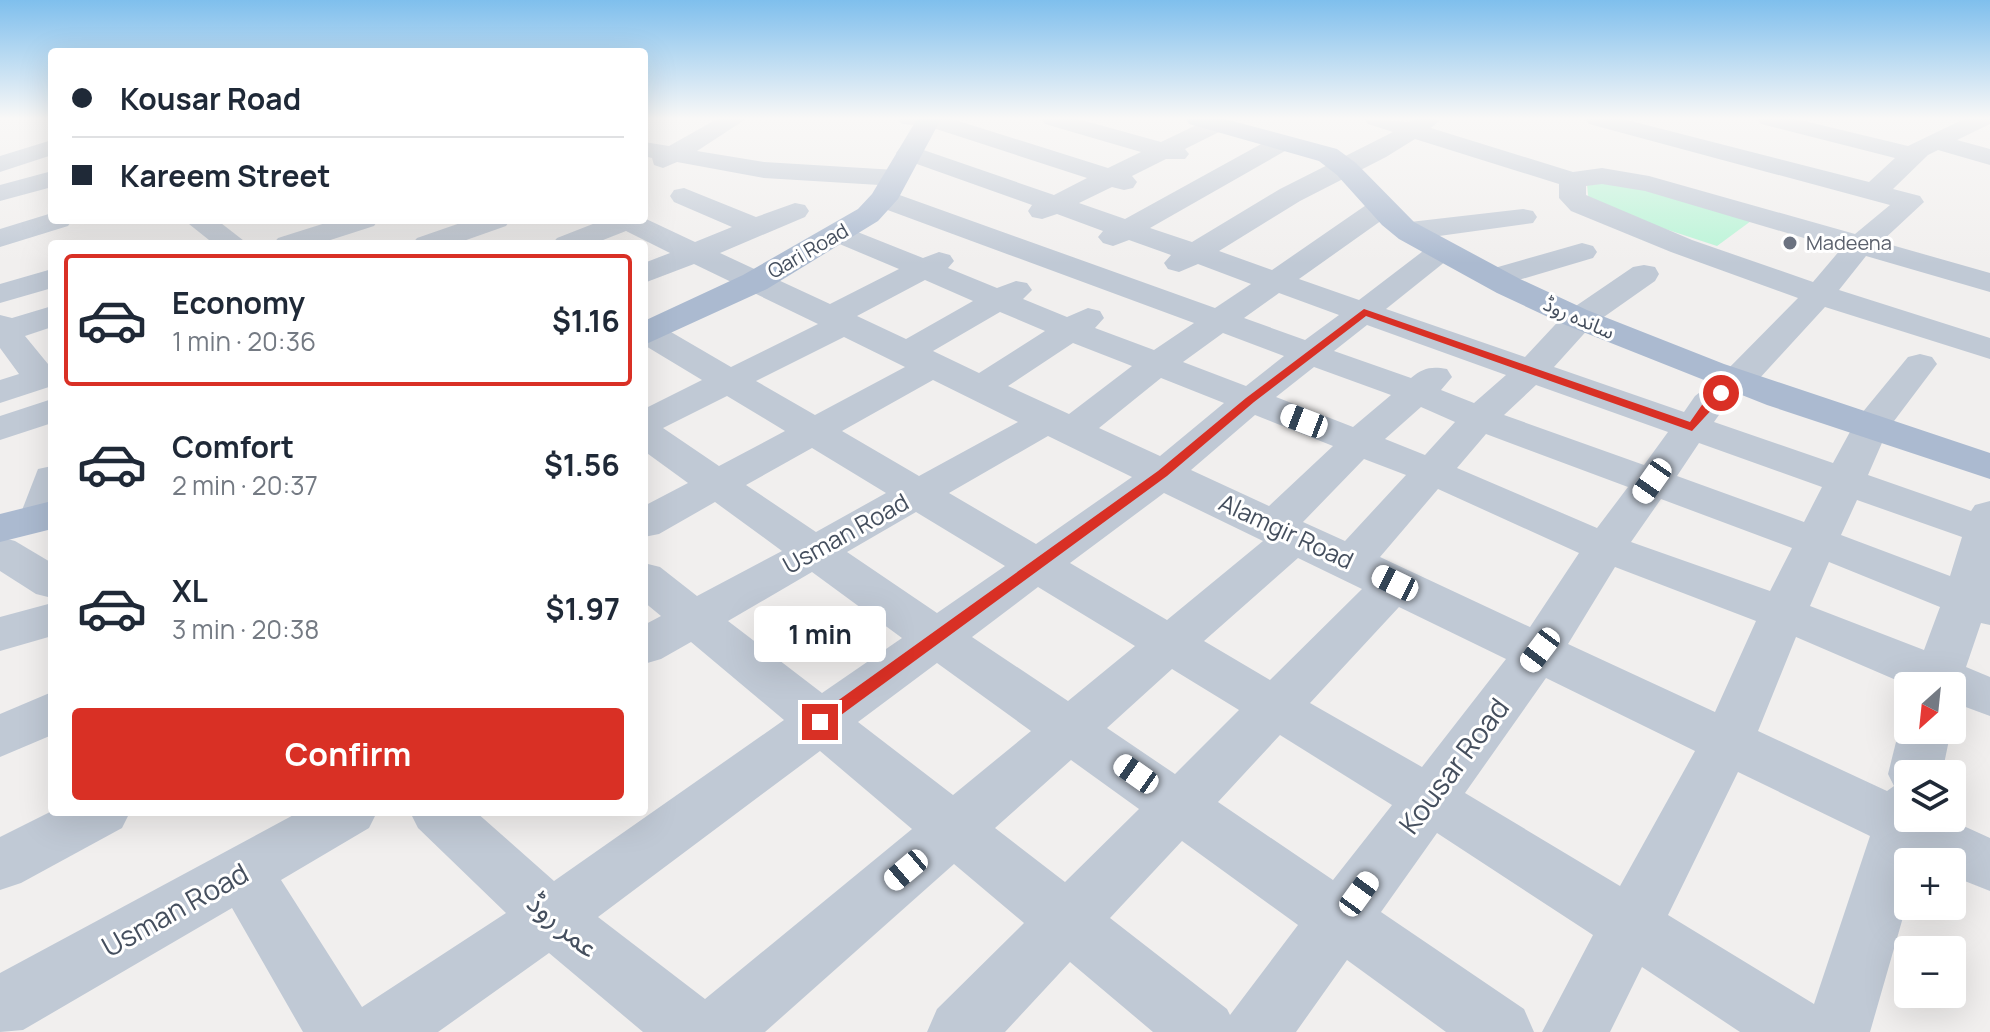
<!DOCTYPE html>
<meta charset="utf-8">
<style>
body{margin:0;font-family:Manrope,"Noto Sans Arabic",sans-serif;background:#f6f6f7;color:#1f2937;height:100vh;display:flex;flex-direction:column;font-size:30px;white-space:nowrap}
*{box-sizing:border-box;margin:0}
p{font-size:26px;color:#747a83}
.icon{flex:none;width:44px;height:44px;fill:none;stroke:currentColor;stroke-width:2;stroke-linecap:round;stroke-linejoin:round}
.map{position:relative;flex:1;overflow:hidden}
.drawer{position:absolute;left:48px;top:240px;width:600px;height:576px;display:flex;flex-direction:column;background:#fff;border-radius:8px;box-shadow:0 8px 32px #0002}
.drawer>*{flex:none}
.banner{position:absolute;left:48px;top:48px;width:600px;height:176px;border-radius:8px;box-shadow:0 8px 32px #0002;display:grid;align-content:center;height:176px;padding:0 24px;background:#fff}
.needle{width:52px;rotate:207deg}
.fabs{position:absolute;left:1894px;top:672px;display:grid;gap:16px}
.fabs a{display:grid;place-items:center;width:72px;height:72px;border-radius:8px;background:#fff;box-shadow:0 8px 32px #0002;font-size:40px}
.end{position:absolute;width:36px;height:36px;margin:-18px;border:10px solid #d93025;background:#fff;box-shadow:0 0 0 4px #fff}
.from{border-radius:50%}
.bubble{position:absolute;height:56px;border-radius:8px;background:#fff;box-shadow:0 8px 32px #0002;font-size:26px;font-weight:700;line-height:56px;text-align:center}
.car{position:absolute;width:24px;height:48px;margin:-24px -12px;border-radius:10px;box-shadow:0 0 6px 2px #0007;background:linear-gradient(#fff 24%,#345 0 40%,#fff 0 76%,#345 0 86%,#fff 0)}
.banner b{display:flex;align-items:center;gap:28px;height:76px;font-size:30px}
.banner b+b{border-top:2px solid #e0e1e3}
.banner i{width:20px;height:20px;background:#1f2937}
ul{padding:14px 0 0;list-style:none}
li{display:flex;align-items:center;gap:24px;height:132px;margin:0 16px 12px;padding:0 8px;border:4px solid transparent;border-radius:8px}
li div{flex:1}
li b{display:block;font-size:30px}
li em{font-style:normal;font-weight:700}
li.current{border-color:#d93025}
li>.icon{width:72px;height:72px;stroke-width:1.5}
.button{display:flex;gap:16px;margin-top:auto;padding:16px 24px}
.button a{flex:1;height:92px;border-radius:8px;background:#d93025;color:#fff;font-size:32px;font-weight:700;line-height:92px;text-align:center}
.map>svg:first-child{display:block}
</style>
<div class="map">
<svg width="1990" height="1032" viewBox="0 0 1990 1032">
<rect width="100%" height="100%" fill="#f1efee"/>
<path fill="#b8f4d6" d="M1587,184H1639L1755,218L1717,246L1589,204Z"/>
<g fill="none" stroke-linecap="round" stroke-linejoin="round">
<g fill="#c0c9d5" fill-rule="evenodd">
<path d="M717,119H746L697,151L764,162L896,170L905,172L909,178L905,184L896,186L764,178L677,162L663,168L654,165L652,158L644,156V142L669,146Z"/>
<path d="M898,119H952L1108,168L1141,152L1045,124L1041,119H1078L1161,142L1209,119H1225L1229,124L1225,129L1185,149L1189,154L1185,159H1166L1132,176L1137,182L1133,188L1124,190L1112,187L1079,203L1125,219L1274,137H1292L1295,142L1292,147L1150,228L1192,242L1280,189L1393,132L1368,124L1364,119L1409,122L1414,119H1437L1439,121L1431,128L1573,172L1602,168L1649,176L1855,234L1890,205L1589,124L1585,119H1623L1869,182L1895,158L1761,124L1757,119H1796L1908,146L1964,119H1990V124L1957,140L1990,149V165L1938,150L1928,155L1893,189L1920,196L1924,202L1881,242L1990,273V292L1866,256L1839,290L1990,338V359L1825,307L1748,391L1721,412L1714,422L1833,463L1857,419L1908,357L1920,354L1932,357L1937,364L1888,429L1868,475L1971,511L1975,505L1990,501V625L1981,623L1966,667L1990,677V716L1952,702V686H1910L1796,637L1758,731L1887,791L1894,786L1888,774L1899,730L1907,716L1908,730H1951L1942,774H1908V818H1946L1990,838V891L1952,876V862H1908V900L1870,1032H1740L1642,967L1610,1032H1542L1593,935L1437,833L1381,912L1524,1009L1534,1032H1446L1347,960L1296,1032H1153L1070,962L1005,1032H927L937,1009L1024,923L954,864L765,1032H643L549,953L438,1032H303L232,908L23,1030L0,1032V973L299,812H377L369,828L281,880L362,1007L506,913L418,828L410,812H476L554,881L784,720L691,642L661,659L644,664V625L661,616L644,602V563L660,567L697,596L782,551L715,502L659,534L644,537V506L688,483L644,451V409L702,380L644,345V323L659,325L731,367L818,324L694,264L644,283V263L670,253L626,231L593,244H552L557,238L603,220L644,218L695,242L732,227L674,202L670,196L674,190L684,188L756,217L795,203L805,205L809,211L805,217L720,253L830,304L899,269L830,240L826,234L830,228L840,225L923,258L939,252L950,255L954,261L948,268L997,288L1016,281L1027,283L1032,290L1023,299L1067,317L1088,308L1100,311L1104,318L1095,328L1154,350L1194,323L874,205L870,199L874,193H894L1215,308L1251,284L1198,264L1179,272L1168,269L1164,263L1171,255L1129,240L1113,246L1103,243L1098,237L1103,231L1057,214L1042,219L1032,217L1028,211L1032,205L900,158L896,153L900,148L909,145L1054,195L1087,178L927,126L902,124ZM1415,139L1559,184V198L1571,211L1671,252L1798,298L1722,375L1695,396L1684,412L1554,367L1591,326L1655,281L1659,274L1655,267L1644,265L1633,267L1567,312L1525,357L1386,309L1451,257L1456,251L1451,245L1441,242L1431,245L1359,300L1299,279L1392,213L1396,207L1392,201L1382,199L1372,201L1272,270L1219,251L1300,201L1386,157ZM1602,184L1645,191L1841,249L1813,282L1692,240L1586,195V186ZM925,280L973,301L906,339L857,316ZM1279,293L1339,315L1305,340L1244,318ZM1000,312L1045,331L979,373L933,351ZM1367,325L1506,375L1474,403L1441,390L1452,377L1447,369C1431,366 1423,368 1411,378L1334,351ZM1223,333L1284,356L1246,386L1183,362ZM844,337L905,367L815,415L756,381ZM1073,343L1132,366L1069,414L1008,386ZM1314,367L1391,395L1353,427L1276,397ZM1161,378L1224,403L1160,456L1099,428ZM933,380L1018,422L919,476L842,431ZM1536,385L1668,432L1644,465L1504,415ZM727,396L785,431L719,466L663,428ZM1421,407L1455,422L1425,455L1385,439ZM1255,415L1333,446L1269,506L1191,470ZM1486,434L1628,487L1597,528L1457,468ZM1048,436L1132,477L1036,544L949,493ZM1699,443L1822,487L1804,522L1677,476ZM812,448L886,493L816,532L746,485ZM1364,459L1406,475L1345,541L1303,522ZM1438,489L1579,553L1530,627L1380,557ZM1164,493L1263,541L1167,620L1070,563ZM1661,499L1792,548L1770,591L1631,542ZM1857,500L1962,537L1950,576L1841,535ZM916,512L1005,566L937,613L847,552ZM1298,558L1362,589L1270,680L1204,641ZM1829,562L1940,607L1924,650L1810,606ZM1615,567L1756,621L1715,712L1568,644ZM812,572L902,638L822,693L728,621ZM1038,587L1135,646L1068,701L972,637ZM1399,607L1506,659L1422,767L1310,703ZM937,663L1031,731L953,795L858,722ZM1172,669L1239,710L1175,774L1107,728ZM1546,678L1695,751L1620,886L1465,793ZM1280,735L1392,805L1333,880L1218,802ZM820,751L912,829L705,999L598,917ZM1071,760L1139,809L1065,882L995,828ZM1738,772L1870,836L1814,1004L1668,915ZM1182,841L1298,925L1230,1015L1227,1009L1110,918Z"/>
<path d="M52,140V155L0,172V156Z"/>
<path d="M52,171V187L0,201V185Z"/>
<path d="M1523,209L1533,211L1537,217L1533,223L1410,240L1400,237L1396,231L1400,225L1410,222Z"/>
<path d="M52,213V220H72L68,226L0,247V229Z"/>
<path d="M184,220H217L248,244H214Z"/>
<path d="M335,220H378L374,226L318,244H273L278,238Z"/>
<path d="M469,220H510L506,226L455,244H412L417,238Z"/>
<path d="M1582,243L1593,246L1597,252L1593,258L1495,287L1484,285L1480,278L1484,271Z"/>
<path d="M52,269V288L0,303V284Z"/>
<path d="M52,306V327L25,336L48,364L52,363V386L0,403V380L19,374L0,348V315L12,318Z"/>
<path d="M52,399V423L0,440V416Z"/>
<path d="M52,466V528L40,531L25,527L19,518L38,469Z"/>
<path d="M0,537L15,541L52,563V598L36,594L0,571Z"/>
<path d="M52,603V636L0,651V617Z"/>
<path d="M52,692V735L0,757V714Z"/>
<path d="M52,811L130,812L122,828L21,883L0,890V837Z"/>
</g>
<g fill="#abbad0" fill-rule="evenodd">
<path d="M917,119H941L898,199L878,221L767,289L644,345V321L743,275L858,209L872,194Z"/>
<path d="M1186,119H1225L1337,149L1356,163L1414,222L1520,279L1587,310L1724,364L1990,453V479L1767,405L1563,324L1497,293L1399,239L1382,225L1337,175L1319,161L1189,124Z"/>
<path d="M52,501V529L0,542V514Z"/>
</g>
</g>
<linearGradient id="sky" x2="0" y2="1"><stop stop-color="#7fbfed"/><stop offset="0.45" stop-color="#f9f8f7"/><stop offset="1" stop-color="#f9f8f7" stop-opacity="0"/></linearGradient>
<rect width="1990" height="263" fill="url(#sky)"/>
<path fill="#d93025" d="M1364,309L1690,422L1704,402L1717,391L1727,393L1692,431L1366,316L1254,402L1167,476L826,726H815V717L1158,471L1246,398Z"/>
<circle fill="#6b7280" stroke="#fff" stroke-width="3" cx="1790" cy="243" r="8"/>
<g text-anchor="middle" stroke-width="6" stroke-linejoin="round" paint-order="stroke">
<g font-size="20" fill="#5b616d" stroke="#fff" text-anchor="start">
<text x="1806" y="250">Madeena</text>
</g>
<g font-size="20" fill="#454f5e" stroke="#fff">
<text transform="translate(808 251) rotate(-30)" y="7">Qari Road</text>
<text transform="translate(1579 318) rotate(24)" y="7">ساندہ روڈ</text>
</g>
<g font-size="24" fill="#454f5e" stroke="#fff">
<text transform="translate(1286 532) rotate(25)" y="8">Alamgir Road</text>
<text transform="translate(846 534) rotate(-29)" y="8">Usman Road</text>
</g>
<g font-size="28" fill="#454f5e" stroke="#fff">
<text transform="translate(1454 766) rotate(-53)" y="10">Kousar Road</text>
<text transform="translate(175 910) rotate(-29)" y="10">Usman Road</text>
<text transform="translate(563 925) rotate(40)" y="10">عمر روڈ</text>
</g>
</g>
</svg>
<div class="fabs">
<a><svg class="needle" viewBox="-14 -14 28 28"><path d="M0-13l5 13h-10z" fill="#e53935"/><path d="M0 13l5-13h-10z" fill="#747a83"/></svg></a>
<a><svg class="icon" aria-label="layers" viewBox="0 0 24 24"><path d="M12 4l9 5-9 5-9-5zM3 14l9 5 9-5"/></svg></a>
<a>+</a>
<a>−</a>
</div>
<i class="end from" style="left:1721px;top:393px"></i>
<i class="end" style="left:820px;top:722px"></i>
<div class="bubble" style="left:754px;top:606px;width:132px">1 min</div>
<i class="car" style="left:1304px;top:421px;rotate:291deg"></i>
<i class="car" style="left:1652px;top:481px;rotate:215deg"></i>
<i class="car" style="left:1395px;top:583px;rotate:296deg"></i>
<i class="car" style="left:1540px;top:650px;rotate:217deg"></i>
<i class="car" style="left:1136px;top:774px;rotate:305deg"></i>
<i class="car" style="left:906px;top:870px;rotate:230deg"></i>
<i class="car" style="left:1359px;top:894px;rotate:36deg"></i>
<div class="banner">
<b><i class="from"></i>Kousar Road</b>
<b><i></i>Kareem Street</b>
</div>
<section class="drawer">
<ul>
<li class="current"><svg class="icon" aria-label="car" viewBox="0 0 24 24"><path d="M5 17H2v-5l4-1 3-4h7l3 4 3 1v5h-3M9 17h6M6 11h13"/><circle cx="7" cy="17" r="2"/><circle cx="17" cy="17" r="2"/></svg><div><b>Economy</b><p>1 min · 20:36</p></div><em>$1.16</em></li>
<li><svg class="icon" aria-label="car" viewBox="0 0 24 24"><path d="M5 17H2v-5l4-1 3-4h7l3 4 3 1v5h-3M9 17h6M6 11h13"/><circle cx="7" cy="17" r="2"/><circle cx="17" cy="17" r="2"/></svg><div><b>Comfort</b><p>2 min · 20:37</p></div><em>$1.56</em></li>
<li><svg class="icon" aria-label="car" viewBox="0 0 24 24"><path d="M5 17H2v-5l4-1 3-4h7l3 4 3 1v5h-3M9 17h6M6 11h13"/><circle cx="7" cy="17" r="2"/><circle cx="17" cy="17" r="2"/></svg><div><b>XL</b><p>3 min · 20:38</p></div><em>$1.97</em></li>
</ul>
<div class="button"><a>Confirm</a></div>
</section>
</div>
